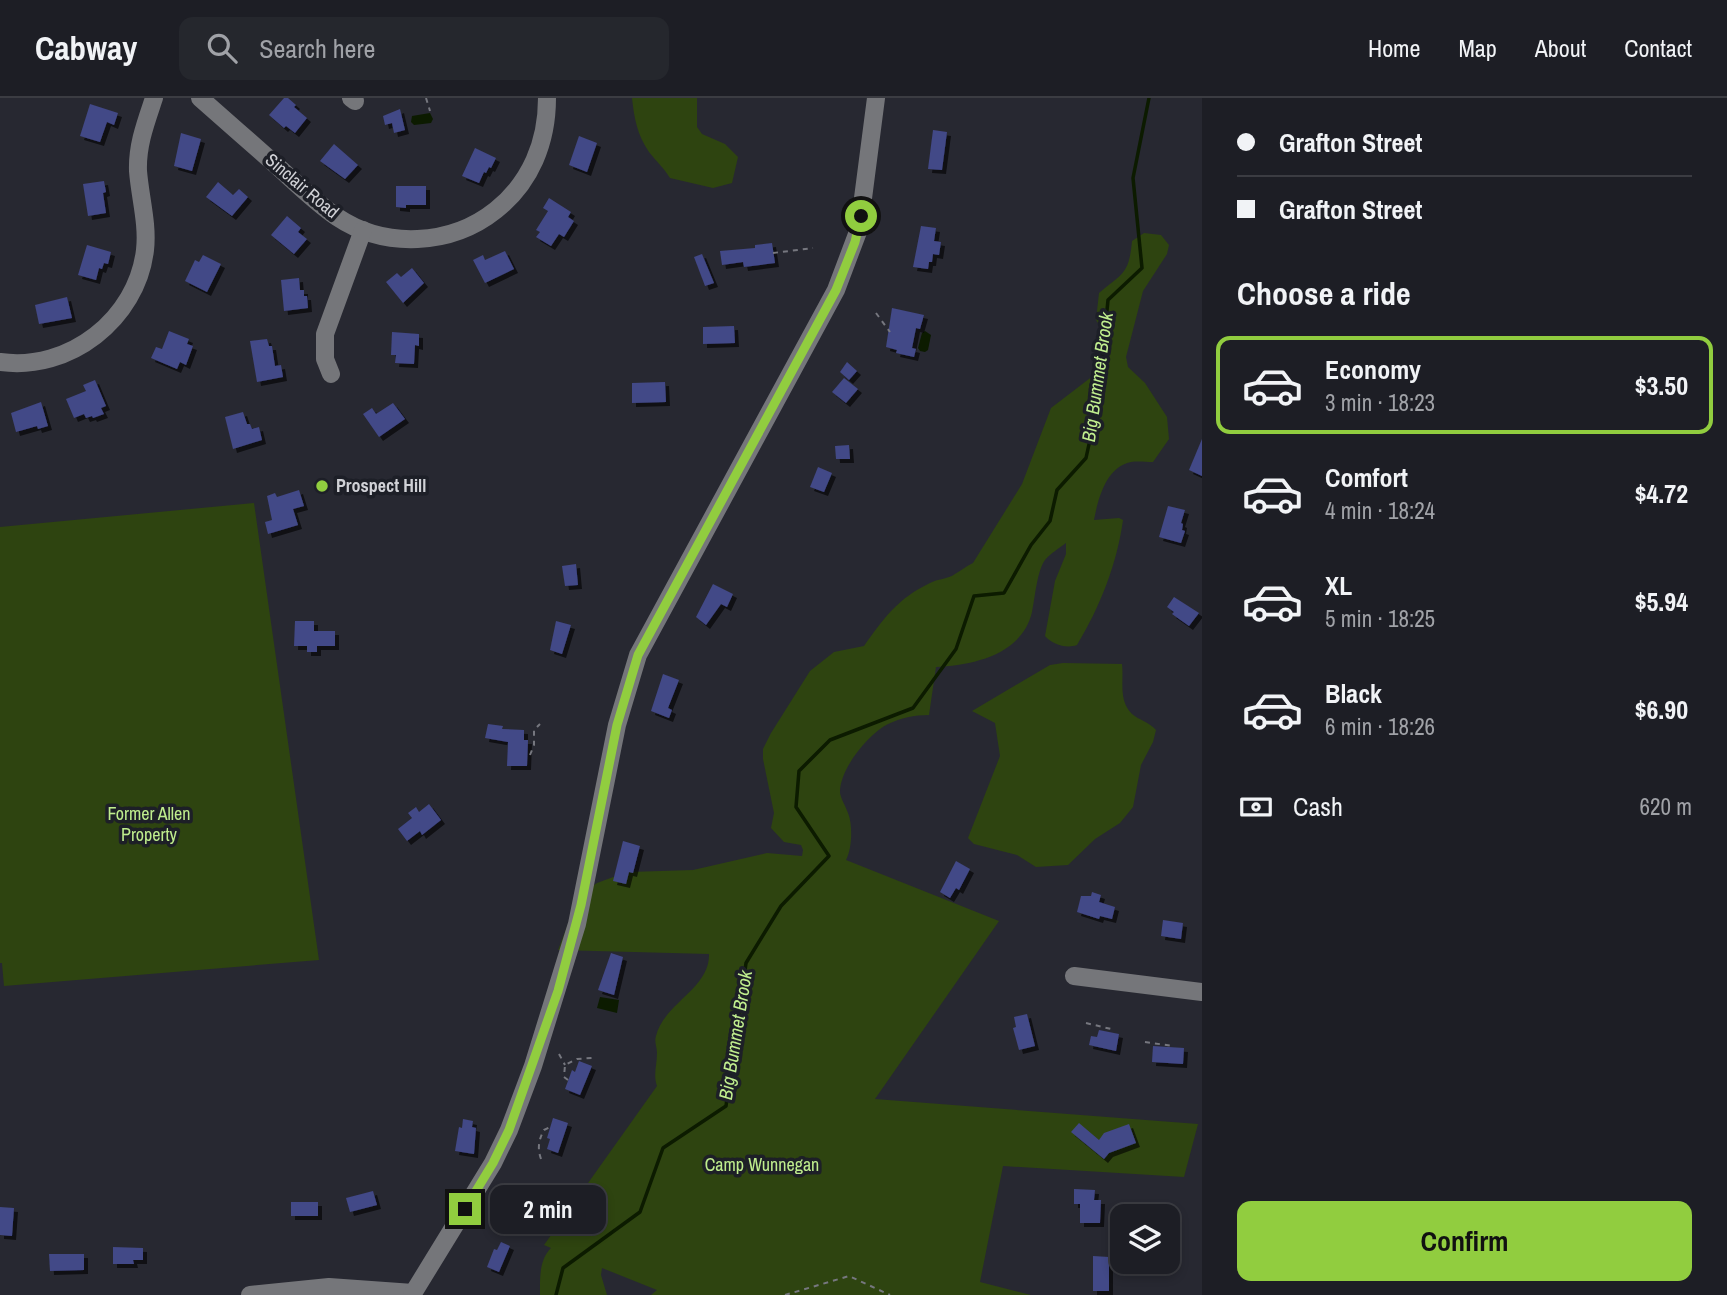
<!DOCTYPE html>
<meta charset="utf-8">
<style>
body{margin:0;font-family:"Archivo Narrow",sans-serif;background:#25272d;color:#f1f3f6;height:100vh;display:flex;flex-direction:column;font-size:26px;white-space:nowrap}
*{box-sizing:border-box;margin:0}
p{font-size:23px;color:#a0a2a7}
.icon{flex:none;width:38px;height:38px;fill:none;stroke:currentColor;stroke-width:2;stroke-linecap:round;stroke-linejoin:round}
.map{position:relative;flex:1;overflow:hidden}
.side{display:flex;flex-direction:column;background:#1d1e25;width:525px}
.side>*{flex:none}
.hud{display:grid;align-content:center;height:154px;padding:0 35px;background:#1d1e25}
.buttons{position:absolute;left:1110px;top:1106px;display:grid;gap:14px}
.buttons a{display:grid;place-items:center;width:70px;height:70px;border-radius:14px;background:#1d1e25;box-shadow:0 4px 10px #0003,0 0 0 2px #3b3c42;font-size:35px}
.end{position:absolute;width:32px;height:32px;margin:-16px;border:9px solid #91cd3f;background:#111;box-shadow:0 0 0 4px #111}
.from{border-radius:50%}
.bubble{position:absolute;height:49px;border-radius:14px;background:#1d1e25;box-shadow:0 4px 10px #0003,0 0 0 2px #3b3c42;font-size:23px;font-weight:700;line-height:49px;text-align:center}
.hud b{display:flex;align-items:center;gap:24px;height:66px;font-size:26px}
.hud b+b{border-top:2px solid #3b3c42}
.hud i{width:18px;height:18px;background:#f1f3f6}
ul{padding:0;list-style:none}
li{display:flex;align-items:center;gap:21px;height:98px;margin:0 14px 10px;padding:0 21px;border:4px solid transparent;border-radius:14px}
li div{flex:1}
li b{display:block;font-size:26px}
li em{font-style:normal;font-weight:700}
li.on{border-color:#91cd3f}
li>.icon{width:63px;height:63px;stroke-width:1.5}
h2{padding:0 35px;font-size:32px;line-height:84px}
.pay{display:flex;align-items:center;gap:18px;height:77px;padding:0 35px;font-size:26px}
.pay p{margin-inline-start:auto}
.cta{display:flex;gap:14px;margin-top:auto;padding:14px 35px}
.cta a{flex:1;height:80px;border-radius:14px;background:#91cd3f;color:#111;font-size:28px;font-weight:700;line-height:80px;text-align:center}
header{display:flex;align-items:center;gap:42px;box-sizing:border-box;height:98px;padding:0 35px;background:#1d1e25;border-bottom:2px solid #3b3c42}
header strong{font-size:33px}
nav{display:flex;gap:38px;margin-inline-start:auto;font-size:24px}
.search{width:490px;height:63px;background:#25272d;display:flex;align-items:center;gap:18px;box-sizing:border-box;padding:0 24px;border-radius:14px;color:#a0a2a7;font-size:26px}
main{display:flex;flex:1;min-height:0}
.map>svg:first-child{display:block}
</style>
<header>
<strong>Cabway</strong>
<div class="search"><svg class="icon" aria-label="search" viewBox="0 0 24 24"><circle cx="10" cy="10" r="6"/><path d="M15 15l6 6"/></svg>Search here</div>
<nav><a>Home</a><a>Map</a><a>About</a><a>Contact</a></nav>
</header>
<main>
<div class="map">
<svg width="1202" height="1197" viewBox="0 0 1202 1197">
<defs>
<filter id="shadow"><feDropShadow dx="4" dy="4" stdDeviation="0" flood-color="#0009"/></filter>
</defs>
<rect width="100%" height="100%" fill="#272831"/>
<g fill="#2e4410">
<path d="M632,0H697V29L702,36L725,46L738,59L732,85L713,90L670,80C664,70 656,63 649,54C637,37 634,19 632,0Z"/>
<path d="M1144,135L1161,137L1169,147L1167,156L1143,193L1126,259L1128,269L1145,285L1167,319L1169,341L1153,364C1146,364 1138,363 1131,364C1106,369 1098,401 1094,422L1119,420L1123,422C1117,466 1100,509 1077,547C1066,551 1052,546 1045,538L1055,483L1066,456V445C1059,450 1050,456 1045,462C1037,473 1035,500 1032,514C1022,557 973,567 936,569L929,617C914,617 901,620 888,626C868,636 839,672 840,695C841,701 846,709 848,715C853,727 852,751 846,762L999,823L875,1001L1198,1026L1184,1079L1003,1068L980,1184L1031,1197H651L657,1192L602,1170L601,1177L607,1197H540C540,1180 539,1162 551,1150L544,1147L657,988C653,977 657,967 657,955C657,949 654,944 656,938C664,905 710,891 709,856L558,852L579,797L597,785L616,778L629,774L693,772L767,755L802,758L803,752L801,747L784,744L771,730L774,715L763,661V651L771,635L810,573L834,554L864,548C883,521 898,500 930,485C937,481 948,481 955,476C962,472 966,468 973,465L1022,386L1051,310L1098,274L1103,233L1096,222L1099,195C1123,175 1129,176 1132,143Z"/>
<path d="M254,405L319,862L4,888L2,865H0V429Z"/>
<path d="M1063,565L1122,566C1124,583 1118,602 1132,616C1139,622 1149,624 1156,632L1153,644L1141,667L1133,709L1120,725L1095,741L1068,767L1036,769L1017,757L974,746L968,740L1000,658L995,625L972,613L1050,567Z"/>
</g>
<g fill="#0c1b00">
<path d="M430,15L433,21L431,25L414,27L411,24L412,18Z"/>
<path d="M925,233L931,237L928,252L925,254L920,253L918,250L922,235Z"/>
<path d="M600,899L619,902L617,915L597,910Z"/>
</g>
<g fill="none" stroke-linecap="round" stroke-linejoin="round">
<path stroke="#0c1b00" stroke-width="3.5" d="M556,1197L563,1170L640,1114L663,1050L726,1008L746,865L781,808L829,758L796,709L799,673L830,642L913,610L956,551L974,498L1004,495L1031,447L1050,423L1057,392L1086,360L1098,305L1108,202L1142,170L1133,80L1149,0"/>
</g>
<g fill="#424887" filter="url(#shadow)">
<path d="M284,0H288L296,7L294,9L307,20L295,35L286,28L284,30L269,17Z"/>
<path d="M90,6L118,15L114,27L107,24L100,44L80,38Z"/>
<path d="M400,11L405,32L394,35L392,25L385,27L383,18Z"/>
<path d="M933,32L947,34L942,72L928,71Z"/>
<path d="M181,35L201,41L192,73L174,68Z"/>
<path d="M579,38L597,45L587,74L569,67Z"/>
<path d="M334,46L358,67L345,81L320,63Z"/>
<path d="M475,50L496,60L491,70L489,69L486,75L484,74L479,85L462,78Z"/>
<path d="M104,83L106,94L103,95L106,115L88,118L83,86Z"/>
<path d="M218,84L233,97L239,91L248,99L232,118L206,99Z"/>
<path d="M396,88H426V107H406V110L396,109Z"/>
<path d="M549,100L571,114L568,119L574,123L564,139L559,136L551,148L536,139L540,134L536,132L548,113L543,110Z"/>
<path d="M287,118L301,130L298,134L307,141L294,156L271,137Z"/>
<path d="M921,128L936,130L934,143L941,144L939,157L933,156L932,164H929L928,171L913,169Z"/>
<path d="M772,145L775,165L744,169L743,164L722,167L720,153L755,150V147Z"/>
<path d="M87,147L111,154L108,166L104,165L102,171L99,170L96,182L78,177Z"/>
<path d="M505,153L514,171L485,185L473,162L483,157L485,162Z"/>
<path d="M702,156L714,185L705,188L694,159Z"/>
<path d="M203,157L221,166L207,194L185,183L195,162L199,164Z"/>
<path d="M412,170L424,185L403,205L386,184L397,175L401,179Z"/>
<path d="M299,180L300,192H304V198H307L308,210L284,213L281,182Z"/>
<path d="M67,199L72,220L39,226L35,207Z"/>
<path d="M892,210L924,217L920,231L916,230L912,250L916,251L914,259L896,255L897,252L886,249Z"/>
<path d="M734,228L735,245L703,246V229Z"/>
<path d="M169,233L189,241L187,246L193,248L186,267L180,264L177,271L151,260L156,249L162,251Z"/>
<path d="M392,234L419,236V248L415,247L414,266L395,265L396,257H391Z"/>
<path d="M267,241L269,248H272L275,268L281,267L283,279L257,284L250,243Z"/>
<path d="M847,264L857,273L849,282L840,274Z"/>
<path d="M844,280L858,291L846,305L832,294Z"/>
<path d="M95,282L106,308L101,310L104,316L93,320L92,318L86,320L84,316L74,320L66,301L86,293L83,287Z"/>
<path d="M665,284L666,304L632,305V285Z"/>
<path d="M41,304L48,328L38,331L37,328L16,334L11,315Z"/>
<path d="M393,305L405,321L379,339L363,316L372,310L376,316Z"/>
<path d="M243,314L247,326H250L252,331L259,329L262,342L233,351L225,319Z"/>
<path d="M1202,341V378L1189,372Z"/>
<path d="M849,347L850,361H836L835,348Z"/>
<path d="M818,369L832,375L824,394L810,389Z"/>
<path d="M299,392L304,408L293,411L298,427L268,436L265,424L272,422L267,398L275,395L277,399Z"/>
<path d="M1168,408L1185,412L1181,425L1183,426L1182,432L1185,433L1181,445L1159,439Z"/>
<path d="M576,466L578,487L565,488L562,468Z"/>
<path d="M713,486L733,496L727,509L721,506L706,527L696,519Z"/>
<path d="M1174,499L1199,515L1189,528L1172,516L1174,514L1167,509Z"/>
<path d="M295,523H314V533H335V548H317V554H307V548H294Z"/>
<path d="M556,523L571,527L562,556L550,552Z"/>
<path d="M663,576L679,582L668,610L672,612L669,620L651,613Z"/>
<path d="M488,626L503,628L502,631L524,632V642H528L527,668H507L508,644L485,640Z"/>
<path d="M429,706L441,722L422,737L420,733L407,743L398,731L412,720L408,715L416,709L419,714Z"/>
<path d="M623,743L640,748L633,775L629,774L626,786L613,783Z"/>
<path d="M956,763L970,771L959,792L956,790L950,800L940,794Z"/>
<path d="M1092,794L1101,797L1099,804L1115,809L1112,821L1100,818L1099,821L1077,814L1081,798H1091Z"/>
<path d="M1163,822L1183,825L1181,841L1161,838Z"/>
<path d="M611,855L623,859L614,897L598,892Z"/>
<path d="M1027,916L1035,948L1019,952L1013,930L1016,929L1014,919Z"/>
<path d="M1099,932L1119,936L1116,953L1089,947L1091,938L1097,939Z"/>
<path d="M1153,948L1184,950L1183,966L1152,964Z"/>
<path d="M579,963L592,968L580,997L565,991L572,972L575,974Z"/>
<path d="M553,1020L568,1025L558,1055L547,1051L550,1041L547,1040Z"/>
<path d="M463,1021L473,1023L472,1029L476,1030L474,1056L455,1053L459,1029L462,1030Z"/>
<path d="M1079,1025L1099,1042L1104,1035L1129,1026L1136,1045L1109,1055L1104,1061L1071,1034Z"/>
<path d="M531,1087L540,1092L530,1118L516,1111L524,1094L528,1095Z"/>
<path d="M1074,1091L1095,1092L1094,1102H1101L1100,1125H1080V1106H1074Z"/>
<path d="M373,1093L377,1107L350,1114L346,1100Z"/>
<rect x="291" y="1104" width="27" height="14"/>
<path d="M0,1109L14,1110L12,1138L0,1137Z"/>
<path d="M501,1144L510,1148L499,1174L487,1169L494,1151L497,1152Z"/>
<path d="M113,1149L143,1150V1162H133L134,1166H113Z"/>
<path d="M49,1156H84V1172L50,1173Z"/>
<path d="M1093,1158L1109,1159V1193H1093Z"/>
</g>
<g fill="none" stroke-linecap="round" stroke-linejoin="round">
<g stroke="#76777f" stroke-width="2" stroke-dasharray="5 5" stroke-linecap="butt">
<path d="M426,0L430,13"/>
<path d="M773,155L813,150"/>
<path d="M876,215L890,234"/>
<path d="M530,657L534,647V632L540,626"/>
<path d="M1086,925L1111,931V933"/>
<path d="M1145,944L1173,948"/>
<path d="M559,956L565,967"/>
<path d="M568,982L564,979L565,967L577,961L592,960"/>
<path d="M541,1061C537,1050 539,1041 544,1032L550,1029"/>
<path d="M785,1197L849,1178L890,1197"/>
</g>
<g stroke="#75767a" stroke-width="18">
<path d="M200,0C225,22 251,45 276,67C295,84 315,104 337,119C385,151 451,148 496,112C531,84 547,44 547,0"/>
<path d="M351,0L355,3"/>
<path d="M0,264C69,274 137,221 145,152C148,126 140,99 138,73C137,47 146,24 154,0"/>
<path d="M331,276L325,261V236L363,132"/>
<path d="M1074,878L1202,894"/>
<path d="M250,1197L329,1189L413,1195"/>
<path d="M412,1197L493,1065L509,1032L533,968L577,826L617,627L638,557L836,192L859,131L876,0"/>
</g>
</g>
<g fill="none" stroke-linecap="round" stroke-linejoin="round">
<path stroke="#91cd3f" stroke-width="9" d="M465,1111L493,1065L509,1032L558,893L581,807L617,627L638,557L836,192L855,144L861,118"/>
</g>
<circle fill="#91cd3f" stroke="#1d1f27" stroke-width="2.5" cx="322" cy="388" r="7"/>
<g text-anchor="middle" stroke-width="7" stroke-linejoin="round" paint-order="stroke">
<g font-size="18" fill="#d0d1d6" stroke="#1d1f27">
<text transform="translate(302 88) rotate(40)" y="6">Sinclair Road</text>
</g>
<g font-size="18" font-weight="bold" fill="#d0d1d6" stroke="#1d1f27" text-anchor="start">
<text x="336" y="394">Prospect Hill</text>
</g>
<g font-size="18" fill="#bfed8d" stroke="#1d1f27">
<text x="149" y="722">Former Allen<tspan x="149" dy="21">Property</tspan></text>
<text x="762" y="1073">Camp Wunnegan</text>
</g>
<g font-size="19" font-style="italic" fill="#c1ef8f" stroke="#1d1f27">
<text transform="translate(1097 279) rotate(-82)" y="7">Big Bummet Brook</text>
<text transform="translate(735 937) rotate(-81)" y="7">Big Bummet Brook</text>
</g>
</g>
</svg>
<div class="buttons">
<a><svg class="icon" aria-label="layers" viewBox="0 0 24 24"><path d="M12 4l9 5-9 5-9-5zM3 14l9 5 9-5"/></svg></a>
</div>
<i class="end from" style="left:861px;top:118px"></i>
<i class="end" style="left:465px;top:1111px"></i>
<div class="bubble" style="left:490px;top:1087px;width:116px">2 min</div>
</div>
<section class="side">
<div class="hud">
<b><i class="from"></i>Grafton Street</b>
<b><i></i>Grafton Street</b>
</div>
<h2>Choose a ride</h2>
<ul>
<li class="on"><svg class="icon" aria-label="car" viewBox="0 0 24 24"><path d="M5 17H2v-5l4-1 3-4h7l3 4 3 1v5h-3M9 17h6M6 11h13"/><circle cx="7" cy="17" r="2"/><circle cx="17" cy="17" r="2"/></svg><div><b>Economy</b><p>3 min · 18:23</p></div><em>$3.50</em></li>
<li><svg class="icon" aria-label="car" viewBox="0 0 24 24"><path d="M5 17H2v-5l4-1 3-4h7l3 4 3 1v5h-3M9 17h6M6 11h13"/><circle cx="7" cy="17" r="2"/><circle cx="17" cy="17" r="2"/></svg><div><b>Comfort</b><p>4 min · 18:24</p></div><em>$4.72</em></li>
<li><svg class="icon" aria-label="car" viewBox="0 0 24 24"><path d="M5 17H2v-5l4-1 3-4h7l3 4 3 1v5h-3M9 17h6M6 11h13"/><circle cx="7" cy="17" r="2"/><circle cx="17" cy="17" r="2"/></svg><div><b>XL</b><p>5 min · 18:25</p></div><em>$5.94</em></li>
<li><svg class="icon" aria-label="car" viewBox="0 0 24 24"><path d="M5 17H2v-5l4-1 3-4h7l3 4 3 1v5h-3M9 17h6M6 11h13"/><circle cx="7" cy="17" r="2"/><circle cx="17" cy="17" r="2"/></svg><div><b>Black</b><p>6 min · 18:26</p></div><em>$6.90</em></li>
</ul>
<div class="pay"><svg class="icon" aria-label="cash" viewBox="0 0 24 24"><path d="M3 7h18v10H3z"/><circle cx="12" cy="12" r="2"/></svg>Cash<p>620 m</p></div>
<div class="cta"><a>Confirm</a></div>
</section>
</main>
